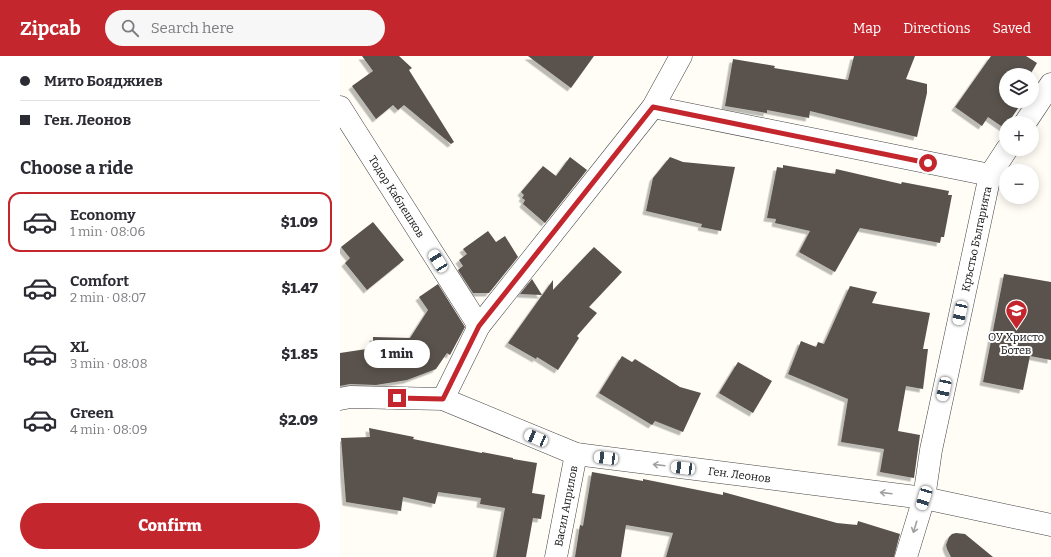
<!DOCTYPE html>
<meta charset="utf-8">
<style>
body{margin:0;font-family:Bitter,serif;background:#f7f7f7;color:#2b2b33;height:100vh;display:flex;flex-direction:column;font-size:15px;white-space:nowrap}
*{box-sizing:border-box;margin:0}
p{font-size:13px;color:#7c7c81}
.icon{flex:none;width:22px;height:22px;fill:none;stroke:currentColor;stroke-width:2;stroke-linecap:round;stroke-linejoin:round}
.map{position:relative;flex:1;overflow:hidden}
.panel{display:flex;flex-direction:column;background:#fff;width:340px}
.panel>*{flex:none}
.banner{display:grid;align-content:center;height:88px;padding:0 20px;background:#fff}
.fabs{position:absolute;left:659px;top:12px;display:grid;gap:8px}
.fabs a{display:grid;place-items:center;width:40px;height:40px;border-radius:50%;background:#fff;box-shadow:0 2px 10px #0003;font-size:20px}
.end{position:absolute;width:18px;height:18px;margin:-9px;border:5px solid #c4262e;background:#fff;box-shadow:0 0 0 2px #fff}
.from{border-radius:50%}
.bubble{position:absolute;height:28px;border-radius:14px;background:#fff;box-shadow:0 2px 10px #0003;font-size:13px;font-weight:800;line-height:28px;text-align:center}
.car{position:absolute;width:12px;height:24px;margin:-12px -6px;border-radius:5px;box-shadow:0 0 3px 1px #0007;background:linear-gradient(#fff 24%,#345 0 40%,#fff 0 76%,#345 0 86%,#fff 0)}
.banner b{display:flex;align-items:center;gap:14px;height:38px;font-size:15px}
.banner b+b{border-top:1px solid #e1e1e2}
.banner i{width:10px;height:10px;background:#2b2b33}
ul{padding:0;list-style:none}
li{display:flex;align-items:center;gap:12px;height:60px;margin:0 8px 6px;padding:0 12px;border:2px solid transparent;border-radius:12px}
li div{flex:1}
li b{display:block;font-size:15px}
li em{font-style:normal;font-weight:800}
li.active{border-color:#c4262e}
li>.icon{width:36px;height:36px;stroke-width:1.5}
h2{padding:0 20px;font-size:18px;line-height:48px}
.cta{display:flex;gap:8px;margin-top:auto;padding:8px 20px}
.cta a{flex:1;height:46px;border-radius:24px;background:#c4262e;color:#fff;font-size:16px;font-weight:800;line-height:46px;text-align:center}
header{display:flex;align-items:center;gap:24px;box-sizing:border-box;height:56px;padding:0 20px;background:#c4262e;color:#fff}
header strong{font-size:19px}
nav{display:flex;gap:22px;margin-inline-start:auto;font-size:14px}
.search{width:280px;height:36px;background:#f7f7f7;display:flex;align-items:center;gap:10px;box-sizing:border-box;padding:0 14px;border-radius:22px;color:#7c7c81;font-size:15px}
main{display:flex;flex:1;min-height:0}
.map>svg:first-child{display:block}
</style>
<header>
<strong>Zipcab</strong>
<div class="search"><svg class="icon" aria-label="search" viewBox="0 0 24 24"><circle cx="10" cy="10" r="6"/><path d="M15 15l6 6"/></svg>Search here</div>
<nav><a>Map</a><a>Directions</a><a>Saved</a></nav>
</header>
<main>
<section class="panel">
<div class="banner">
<b><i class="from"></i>Мито Бояджиев</b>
<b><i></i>Ген. Леонов</b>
</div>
<h2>Choose a ride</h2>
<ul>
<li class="active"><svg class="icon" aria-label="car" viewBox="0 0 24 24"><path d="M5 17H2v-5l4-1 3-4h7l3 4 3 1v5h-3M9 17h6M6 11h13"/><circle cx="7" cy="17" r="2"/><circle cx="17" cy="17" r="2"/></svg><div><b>Economy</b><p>1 min · 08:06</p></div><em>$1.09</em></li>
<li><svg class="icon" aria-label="car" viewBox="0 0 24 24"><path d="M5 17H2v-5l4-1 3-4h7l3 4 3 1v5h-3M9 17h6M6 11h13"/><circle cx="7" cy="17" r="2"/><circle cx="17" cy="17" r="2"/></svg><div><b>Comfort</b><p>2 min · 08:07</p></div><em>$1.47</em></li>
<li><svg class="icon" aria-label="car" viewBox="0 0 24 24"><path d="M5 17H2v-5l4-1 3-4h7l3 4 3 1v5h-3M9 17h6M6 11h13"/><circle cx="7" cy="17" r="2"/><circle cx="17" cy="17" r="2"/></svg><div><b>XL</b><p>3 min · 08:08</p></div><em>$1.85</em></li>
<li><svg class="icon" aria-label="car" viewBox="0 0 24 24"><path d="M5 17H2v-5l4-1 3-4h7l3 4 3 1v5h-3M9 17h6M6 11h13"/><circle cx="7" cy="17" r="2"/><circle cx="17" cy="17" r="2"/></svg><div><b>Green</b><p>4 min · 08:09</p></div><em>$2.09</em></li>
</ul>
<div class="cta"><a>Confirm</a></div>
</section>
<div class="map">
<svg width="711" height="501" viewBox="0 0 711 501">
<defs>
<filter id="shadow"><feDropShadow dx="-3.5" dy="3.5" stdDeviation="0" flood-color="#0004"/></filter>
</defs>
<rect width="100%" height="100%" fill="#fffdf5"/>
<g fill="#5a524d" filter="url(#shadow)">
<path d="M22,0H59L72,12L69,14L114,86L111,88L64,49L58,54L53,49L36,63L12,30L33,15Z"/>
<path d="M188,0H254L231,32Z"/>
<path d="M514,0H575L566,23L587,28V37L577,81L470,55L469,62L427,54V57L385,50L393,3L435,10L434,12L508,24Z"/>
<path d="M651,0H686L697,7L690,19H666V45H683L668,67H666L664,72L648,61L642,70L615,51Z"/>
<path d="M230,101L247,114L205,167L183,148L185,144L182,142L184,139L181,136L203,110L216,120Z"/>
<path d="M330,101L343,106L395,111L381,175L361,171L362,168L306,155L313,122Z"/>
<path d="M443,109L495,118L496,113L561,128L562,126L609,135L608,139H612L604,181H601L600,187L520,172L495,216L459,196L470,175L435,167L436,163L427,162L437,111L443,112Z"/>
<path d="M33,166L64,204L27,234L5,207L10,202L1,191Z"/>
<path d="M148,175L156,186L165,180L178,201L149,237H133L118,214L123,210L119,204L127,198L123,193Z"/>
<path d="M254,191L282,216L249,251L257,257L237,280L239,282L218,314L197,301L196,303L168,287L213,224V234Z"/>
<path d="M664,218L711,226V304L690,300L683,334L643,326Z"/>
<path d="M192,223L202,239L180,238Z"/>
<path d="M98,228L125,271L110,299L107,297L96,313L67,324L36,329L10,328L0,330V297L33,292V281L70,282L88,254L79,241Z"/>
<path d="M510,230L537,236L532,247L590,257L583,293H588L583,333L566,330L558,375L580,379L574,422L540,416L544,393L501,386L508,343L448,318L461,285L476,291L478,286L484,288Z"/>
<path d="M282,300L292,306L295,303L340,331L361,337L343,376L315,365L312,369L259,337Z"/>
<path d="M398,306L432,325L413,357L379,337Z"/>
<path d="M29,372L74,381L73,383L142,397V396L173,402V403L197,407L192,437L205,439L201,463L193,462L186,501H156L165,452L140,448L141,442L98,436L95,448L63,441L61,455L6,446L1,382L30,381Z"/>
<path d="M252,416L303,425V423L383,439V436L497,467L517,469L518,465L560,478L554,501H326L333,477L286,469L281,501H235L240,469L243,470Z"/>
<path d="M616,477L625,478L653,501H611L607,493L606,489L609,481L612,478Z"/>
</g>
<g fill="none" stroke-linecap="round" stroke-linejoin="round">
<defs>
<g id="street">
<path id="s1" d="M0,51L139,270"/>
<path d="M313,51L650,119"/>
<path d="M685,67L711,28"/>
<path id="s2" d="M0,343L10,341L103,343L236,398L584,442L711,469"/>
<path d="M103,343L139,270L313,51L341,0"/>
<path id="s3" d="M216,501L236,398"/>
<path id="s4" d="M566,501L584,442L591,394L650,119L667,93"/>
</g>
</defs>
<use href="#street" stroke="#444" stroke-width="23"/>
<use href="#street" stroke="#fff" stroke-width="22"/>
</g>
<defs><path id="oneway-shaft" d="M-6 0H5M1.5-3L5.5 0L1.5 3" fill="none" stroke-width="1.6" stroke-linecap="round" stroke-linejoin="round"/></defs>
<g stroke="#a0a0a0">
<use href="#oneway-shaft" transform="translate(319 409) rotate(-173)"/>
<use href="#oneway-shaft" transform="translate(546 437) rotate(-173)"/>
<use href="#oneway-shaft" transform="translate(575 471) rotate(107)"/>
</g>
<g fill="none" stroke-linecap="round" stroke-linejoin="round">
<path stroke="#c4262e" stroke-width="5" d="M57,342L103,343L139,270L313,51L588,107"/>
</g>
<defs>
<symbol id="school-pin" viewBox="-11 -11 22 30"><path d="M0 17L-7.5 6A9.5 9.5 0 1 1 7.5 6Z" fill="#c4262e" stroke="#fff"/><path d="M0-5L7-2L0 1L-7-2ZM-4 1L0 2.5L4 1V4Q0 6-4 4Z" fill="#fff"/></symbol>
</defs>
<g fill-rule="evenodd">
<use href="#school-pin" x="664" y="242" width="25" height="34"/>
</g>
<g text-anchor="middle" stroke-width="4" stroke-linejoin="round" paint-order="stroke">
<g font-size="11" fill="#111" stroke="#fff">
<text dy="4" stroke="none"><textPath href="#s1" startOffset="106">Тодор Каблешков</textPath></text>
<text dy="4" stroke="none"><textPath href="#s4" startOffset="326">Кръстьо Българията</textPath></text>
<text dy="4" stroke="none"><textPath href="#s2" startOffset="412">Ген. Леонов</textPath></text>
<text dy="4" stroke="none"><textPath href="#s3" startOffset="52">Васил Априлов</textPath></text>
</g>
<g font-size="11" fill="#111" stroke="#fff">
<text x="676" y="285">ОУ Христо<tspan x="676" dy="13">Ботев</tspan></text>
</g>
</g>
</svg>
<div class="fabs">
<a><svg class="icon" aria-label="layers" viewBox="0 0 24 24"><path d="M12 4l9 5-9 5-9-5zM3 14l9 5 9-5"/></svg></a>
<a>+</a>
<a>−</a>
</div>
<i class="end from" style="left:588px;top:107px"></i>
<i class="end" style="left:57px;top:342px"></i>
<div class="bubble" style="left:24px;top:284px;width:66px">1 min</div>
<i class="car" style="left:98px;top:205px;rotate:328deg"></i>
<i class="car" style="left:620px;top:257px;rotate:192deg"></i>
<i class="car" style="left:604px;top:333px;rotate:192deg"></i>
<i class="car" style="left:196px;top:382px;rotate:293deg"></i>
<i class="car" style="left:266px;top:402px;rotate:277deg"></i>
<i class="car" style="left:343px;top:412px;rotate:277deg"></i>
<i class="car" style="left:584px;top:442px;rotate:197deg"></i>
</div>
</main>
